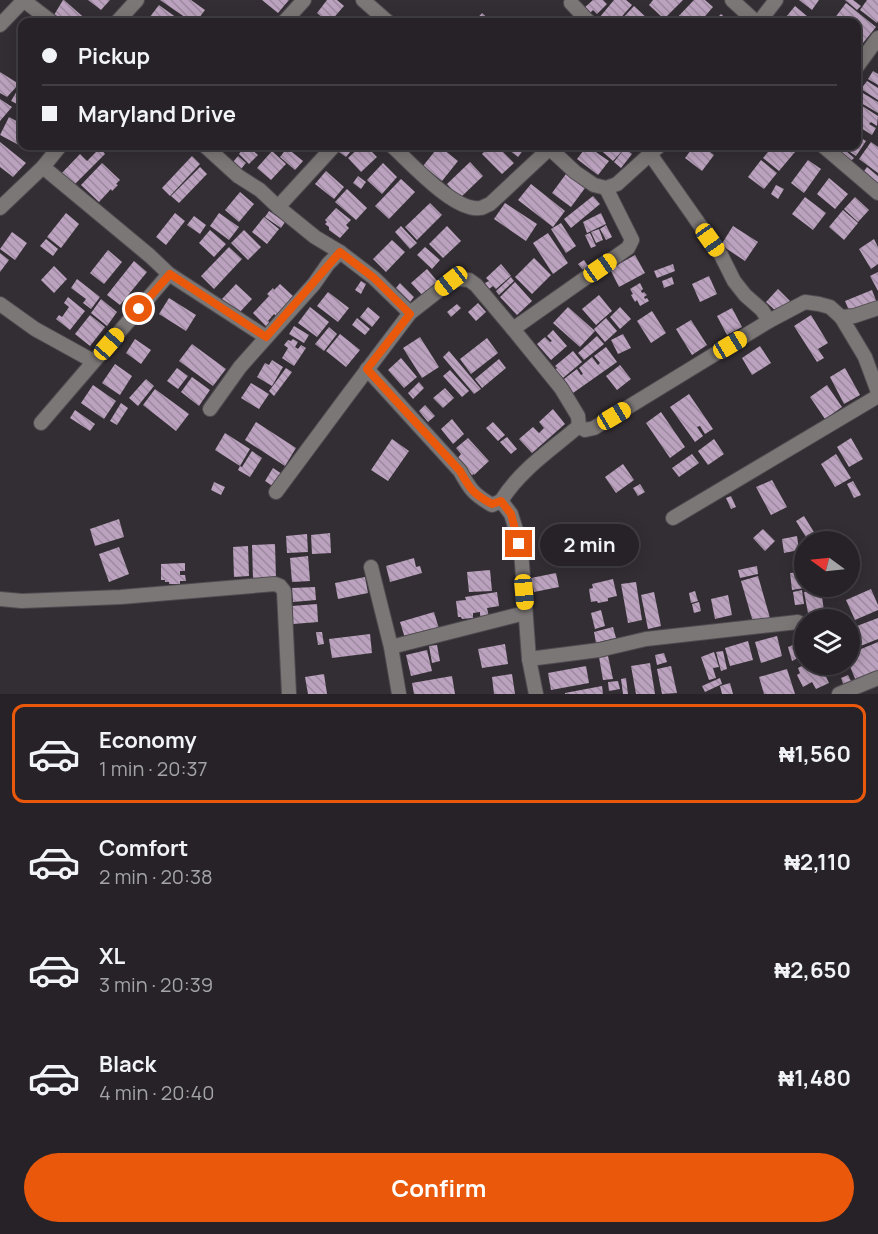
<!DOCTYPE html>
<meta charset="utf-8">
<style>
body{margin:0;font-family:Manrope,sans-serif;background:#322f33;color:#f1f3f6;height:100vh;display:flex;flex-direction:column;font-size:22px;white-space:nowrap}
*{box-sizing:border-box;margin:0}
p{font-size:20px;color:#a4a4a7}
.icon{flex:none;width:33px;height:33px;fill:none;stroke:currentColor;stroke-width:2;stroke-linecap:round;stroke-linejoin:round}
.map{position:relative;height:694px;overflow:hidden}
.sheet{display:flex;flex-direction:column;background:#262227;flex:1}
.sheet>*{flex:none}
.hud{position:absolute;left:18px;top:18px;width:843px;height:132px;border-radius:12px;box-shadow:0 3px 15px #0003,0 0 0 2px #423f44;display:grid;align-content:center;height:132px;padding:0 24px;background:#262227}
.needle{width:39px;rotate:285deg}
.fabs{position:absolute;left:794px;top:531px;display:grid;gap:12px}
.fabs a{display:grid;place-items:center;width:66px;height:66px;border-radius:50%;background:#262227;box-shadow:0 3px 15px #0003,0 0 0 2px #423f44;font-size:30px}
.end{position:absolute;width:27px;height:27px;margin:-14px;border:8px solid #ea580c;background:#fff;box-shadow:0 0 0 3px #fff}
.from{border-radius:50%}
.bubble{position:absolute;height:42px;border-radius:21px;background:#262227;box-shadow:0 3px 15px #0003,0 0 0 2px #423f44;font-size:20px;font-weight:700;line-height:42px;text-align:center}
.car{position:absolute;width:18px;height:36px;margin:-18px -9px;border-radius:8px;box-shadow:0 0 4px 2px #0007;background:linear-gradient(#f5c518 24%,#345 0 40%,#f5c518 0 76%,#345 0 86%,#f5c518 0)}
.hud b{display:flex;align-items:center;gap:21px;height:57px;font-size:22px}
.hud b+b{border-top:2px solid #423f44}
.hud i{width:15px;height:15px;background:#f1f3f6}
ul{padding:10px 0 0;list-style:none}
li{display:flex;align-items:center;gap:18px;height:99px;margin:0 12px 9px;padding:0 12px;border:3px solid transparent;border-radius:12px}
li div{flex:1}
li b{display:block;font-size:22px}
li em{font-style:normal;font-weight:700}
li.selected{border-color:#ea580c}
li>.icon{width:54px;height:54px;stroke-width:1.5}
.button{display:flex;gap:12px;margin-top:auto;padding:12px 24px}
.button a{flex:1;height:69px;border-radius:36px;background:#ea580c;color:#fff;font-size:24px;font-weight:700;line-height:69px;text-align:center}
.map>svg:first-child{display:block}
</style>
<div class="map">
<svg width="878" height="694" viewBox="0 0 878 694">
<defs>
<pattern id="building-back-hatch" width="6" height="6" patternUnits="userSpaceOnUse" patternTransform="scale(1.5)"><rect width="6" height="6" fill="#bba2be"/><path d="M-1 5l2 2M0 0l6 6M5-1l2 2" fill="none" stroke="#9d8aa0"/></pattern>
</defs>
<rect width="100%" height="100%" fill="#332e34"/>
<g fill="url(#building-back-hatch)">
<path d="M63,0H64L89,22H63L54,15Z"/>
<path d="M88,0H110L101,10Z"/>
<path d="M160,0H191L205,10L196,22H192Z"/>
<path d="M262,0H289L278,13Z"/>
<path d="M327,0H337L344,6L330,22H328L317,13Z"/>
<path d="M593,0H603L607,4L597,14L593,10L588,15L583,9Z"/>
<path d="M614,0H626L632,5L617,22H604L599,18Z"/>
<path d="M653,0H683L664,19L649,5Z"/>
<path d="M694,0H705L713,7L700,22H673Z"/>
<path d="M799,0H819L812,10Z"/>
<path d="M845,0H853L861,6L857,10Z"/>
<path d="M867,0H878V21L877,23L860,10Z"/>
<path d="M846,3L876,27L863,43L856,37V22H838L834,19Z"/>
<path d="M159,5L177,18L174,22H146Z"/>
<path d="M634,6L648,19L644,22H619Z"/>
<path d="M795,6L814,22H782Z"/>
<path d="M482,13L492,22H474Z"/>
<path d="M721,14L729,21L728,22H713Z"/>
<path d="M873,71L878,74V85L868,79Z"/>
<path d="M0,72L19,84L7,97L0,93Z"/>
<path d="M867,81L878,88V100L861,89Z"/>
<path d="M20,86L22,88V94L17,104L11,101Z"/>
<path d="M861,92L878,102V113L856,100Z"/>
<path d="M0,99L12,107L0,121Z"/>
<path d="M856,102L878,116L877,126L871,122L869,124L876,128L872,135L856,125Z"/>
<path d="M9,117L22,124V146H35L32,152L0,135Z"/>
<path d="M856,135L866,141L856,156L841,146H856Z"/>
<path d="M0,142L26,163L13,177L0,167Z"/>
<path d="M871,142L878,147V173L859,159Z"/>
<path d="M245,146H248L258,155L249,164L239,154Z"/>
<path d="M344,146L351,151L346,157L339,152Z"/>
<path d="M361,146H366L377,157L361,172L348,158Z"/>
<path d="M439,146L458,161L442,181L423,166Z"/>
<path d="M490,146H497L514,163L502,174L482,154Z"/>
<path d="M504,146H522L525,148L518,157Z"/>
<path d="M587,146L609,161L598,175L577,159Z"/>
<path d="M596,146H624L626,147L613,161Z"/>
<path d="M694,146H702L714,155L702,171L685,158Z"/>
<path d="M773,146H787L795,152L779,171L763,158Z"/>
<path d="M837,146H840L854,158L848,164L833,151Z"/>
<path d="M100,148L105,154L72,187L60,175L80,154L87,161Z"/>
<path d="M287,148L303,161L295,170L280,157Z"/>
<path d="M625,148L632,154L621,168L614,162Z"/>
<path d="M272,151L286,164L271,180L257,168Z"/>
<path d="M192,156L200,164L170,196L162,188Z"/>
<path d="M238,156L246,163L241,169L233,162Z"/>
<path d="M761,160L777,173L764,189L748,177Z"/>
<path d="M808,160L821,169L804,193L791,183Z"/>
<path d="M470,162L483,176L460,198L447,184Z"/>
<path d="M102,163L120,180L116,184L118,185L112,191L111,189L99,202L81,185Z"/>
<path d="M383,163L397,177L382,194L367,180Z"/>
<path d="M200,167L207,174L179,203L171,196Z"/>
<path d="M867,167L878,176V188L862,174Z"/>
<path d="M326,171L344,187L334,199L315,184Z"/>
<path d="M566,174L585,188L571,207L552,193Z"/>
<path d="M358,176L366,182L361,189L353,183Z"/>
<path d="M829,178L848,194L835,209L817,194Z"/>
<path d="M401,179L415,192L389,219L375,206Z"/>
<path d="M531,184L565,211L553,227L518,200Z"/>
<path d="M776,185L784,189L778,199L771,194Z"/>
<path d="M347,189L367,208L356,220L335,202Z"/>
<path d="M240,192L254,204L239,222L225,210Z"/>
<path d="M593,196L600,204L571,228L564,219Z"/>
<path d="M805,197L826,213L813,230L792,214Z"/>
<path d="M855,197L869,210L858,222L844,209Z"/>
<path d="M430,203L442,215L417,240L405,227Z"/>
<path d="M505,203L537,224L526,241L494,219Z"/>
<path d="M336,208L351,220L346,225L349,228L340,238L329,230V227L325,224L327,222L325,220Z"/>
<path d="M843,210L858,223L844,240L829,227Z"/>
<path d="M269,211L285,222L281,228L265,217Z"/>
<path d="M66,213L79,224L61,248L47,237Z"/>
<path d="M175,213L185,221L166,245L156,237Z"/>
<path d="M219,213L239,227L229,240L210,226Z"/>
<path d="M601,213L606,224L587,233L583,222Z"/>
<path d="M194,216L206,225L200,234L187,225Z"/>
<path d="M264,217L279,229L267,244L252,232Z"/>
<path d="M561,223L576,246L566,253L551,229Z"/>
<path d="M606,225L612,237L606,240L600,229Z"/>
<path d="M401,226L417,243L410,249L395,232Z"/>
<path d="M447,226L461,241L443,258L429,244Z"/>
<path d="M733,226L758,242L745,261L721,245Z"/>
<path d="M599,229L603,240L596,243L591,232Z"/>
<path d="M210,230L226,244L214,257L199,243Z"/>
<path d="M244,230L261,247L248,260L231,243Z"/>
<path d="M12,232L27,243L15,260L0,249Z"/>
<path d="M548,233L568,263L553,274L533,243Z"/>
<path d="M590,233L596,246L591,248L585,235Z"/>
<path d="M46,239L58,249L53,256L40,246Z"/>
<path d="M874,239L878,247V264L871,269L859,249Z"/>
<path d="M392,240L405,252L386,272L373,259Z"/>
<path d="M229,247L242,259L214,289L201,276Z"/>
<path d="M425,247L440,260L432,269L417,255Z"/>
<path d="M108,250L122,262L104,284L90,273Z"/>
<path d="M0,253L9,260L0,272Z"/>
<path d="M635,255L645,273L619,287L610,269Z"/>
<path d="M534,258L551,275L532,294L515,277Z"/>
<path d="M584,260L588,266L583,270L578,264Z"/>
<path d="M134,261L147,272L120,305L107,295Z"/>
<path d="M501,264L511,276L496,289L493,286L489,289L485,283L489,281L486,278Z"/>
<path d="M673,264L675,271L657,278L654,271Z"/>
<path d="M54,266L67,279L54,293L41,280Z"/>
<path d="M427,269L438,282L423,296L411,283Z"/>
<path d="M878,272V291L870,276Z"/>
<path d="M709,276L717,294L700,302L692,284Z"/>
<path d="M511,277L514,281L499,295L496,291Z"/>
<path d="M672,277L674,284L664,288L662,281Z"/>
<path d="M77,279L100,297L91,309L83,303L86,299L71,288Z"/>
<path d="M361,281L366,284L361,294L355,290Z"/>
<path d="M515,282L532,301L517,315L500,297Z"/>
<path d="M400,283L414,297L410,302L396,288Z"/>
<path d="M640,283L643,289L641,291L642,293L644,292L647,295L644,297L645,299L647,298L649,301L640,306L637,300L635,302L631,295L633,294L630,289Z"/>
<path d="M236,284L252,299L238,314L222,299Z"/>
<path d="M280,284L294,297L276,316L274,314L268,321L272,324L268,328L253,313L269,296L267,294L273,288L274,290Z"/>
<path d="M778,289L790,301L778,313L766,302Z"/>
<path d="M872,290L877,303L850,313L845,301Z"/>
<path d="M328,292L349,308L338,322L317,306Z"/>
<path d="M599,295L612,311L596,325L582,309Z"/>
<path d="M68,297L85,311L70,330L56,319L59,315L62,317L69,307L64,303Z"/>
<path d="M169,298L196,315L186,331L159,314Z"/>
<path d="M101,299L117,312L107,326L91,313Z"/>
<path d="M128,300L133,305L128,311L123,307Z"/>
<path d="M478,303L486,312L476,321L468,312Z"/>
<path d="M457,304L461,308L451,317L447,312Z"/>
<path d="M310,307L329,322L317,337L298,323Z"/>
<path d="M368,307L380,317L372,327L360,317Z"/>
<path d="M568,307L595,331L580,347L553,323Z"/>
<path d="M620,307L631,319L620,329L610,317Z"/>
<path d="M732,308L742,327L727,335L717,316Z"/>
<path d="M652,311L666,333L651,343L637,321Z"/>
<path d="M90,315L105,327L90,346L75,334Z"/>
<path d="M811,315L828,343L818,349L824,358L817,362L794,326Z"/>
<path d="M357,318L370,329L365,335L352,325Z"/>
<path d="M606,318L617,331L605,342L594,329Z"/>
<path d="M691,320L707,345L692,355L676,329Z"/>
<path d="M294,326L309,335L304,343L289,334Z"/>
<path d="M329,327L337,334L324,351L315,344Z"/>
<path d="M553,330L567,346L551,360L537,344L545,337L550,342L552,341L547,336Z"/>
<path d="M340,334L360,350L346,367L326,351Z"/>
<path d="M623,334L631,348L618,354L611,340Z"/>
<path d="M597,336L604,344L584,360L578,353Z"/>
<path d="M420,337L439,367L422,378L403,348Z"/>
<path d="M487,338L498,353L471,374L460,359Z"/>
<path d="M135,339L151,350L141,364L126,353Z"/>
<path d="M293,339L298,342L295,347L298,349L301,345L306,348L294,366L282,358L288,348L284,345L288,340L291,341Z"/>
<path d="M192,344L226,369L213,386L179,361Z"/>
<path d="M760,346L771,363L752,375L742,358Z"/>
<path d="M606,347L617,362L573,393L567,386L568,385L564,379L577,369L581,375L583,374L579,368L592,357L598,365L600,363L594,356Z"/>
<path d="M449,351L481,389L474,394L443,357Z"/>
<path d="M573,351L582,362L563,378L555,370L557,368L555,366Z"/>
<path d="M401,358L417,377L404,388L388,370Z"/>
<path d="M499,359L506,368L482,388L475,379Z"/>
<path d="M272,360L283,367L272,386L257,377L265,363L269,365Z"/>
<path d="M115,364L132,376L120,395L102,383Z"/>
<path d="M620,365L631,379L617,390L606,376Z"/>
<path d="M177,368L188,376L178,389L167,381Z"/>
<path d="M286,368L292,372L274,396L269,391Z"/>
<path d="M845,368L860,395L844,404L830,377Z"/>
<path d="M450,370L469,391L462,397L443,376Z"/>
<path d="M192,377L210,390L199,406L181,392Z"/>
<path d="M146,379L154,386L138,406L129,398Z"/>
<path d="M419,382L424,388L413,399L408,393Z"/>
<path d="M251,383L269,394L259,409L241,398Z"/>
<path d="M93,385L116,401L104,419L81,403Z"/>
<path d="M827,385L842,407L825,419L810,397Z"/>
<path d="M445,388L454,398L443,408L433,398Z"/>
<path d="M155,389L189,414L176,431L143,405Z"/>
<path d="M689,394L713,429L705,434L700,426L697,427L703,436L695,442L670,407Z"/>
<path d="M121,403L128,408L117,425L110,421Z"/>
<path d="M425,405L435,416L428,422L419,411Z"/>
<path d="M553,409L565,424L532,453L519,439L533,427L539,433L544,428L539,422Z"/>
<path d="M75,410L95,424L90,431L70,418Z"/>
<path d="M661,412L685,447L670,458L646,423Z"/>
<path d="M452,419L464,434L453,444L441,429Z"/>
<path d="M256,422L296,448L285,466L245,440Z"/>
<path d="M493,422L505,435L498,441L486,428Z"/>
<path d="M225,433L250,449L240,466L215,450Z"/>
<path d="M507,437L517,449L511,454L500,442Z"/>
<path d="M468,438L489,461L474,475V474L472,475L457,459L461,454L456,448Z"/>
<path d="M851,438L863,459L849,467L837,447Z"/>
<path d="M392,439L409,451L388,481L371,470Z"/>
<path d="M714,439L724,454L708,465L698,451Z"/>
<path d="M252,451L262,458L250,477L238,470L240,466L242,467Z"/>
<path d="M692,454L699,463L679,477L672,468Z"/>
<path d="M836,454L851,478L835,487L821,464Z"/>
<path d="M623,464L634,480L616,493L605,477Z"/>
<path d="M273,468L282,474L274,487L265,481Z"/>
<path d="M772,480L787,507L771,515L756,487Z"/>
<path d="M853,481L861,495L854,498L847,484Z"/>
<path d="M214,482L225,487L221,495L211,490Z"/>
<path d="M640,484L645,492L638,496L633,488Z"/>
<path d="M731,496L736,507L731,509L726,498Z"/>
<path d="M804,516L820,542H809L796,521Z"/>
<path d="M119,519L124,537L95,546L90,529Z"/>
<path d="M763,529L775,541L765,551L753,538Z"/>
<path d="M330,533L331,553L312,554L311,535Z"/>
<path d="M307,534L308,552L287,553L286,536Z"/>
<path d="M797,536L799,550L784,553L782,539Z"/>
<path d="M275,544L276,578L253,579L252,545Z"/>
<path d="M248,546L249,576L234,577L233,547Z"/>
<path d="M119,547L129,574L109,582L99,554Z"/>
<path d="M308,556L310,581L292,582L290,558Z"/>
<path d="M414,558L416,567L420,566L422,573L390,582L386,566Z"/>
<path d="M185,563V571H180V575H185L186,581H180V584H169V582H165V580H161V564Z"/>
<path d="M757,566L758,574L740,578L738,570Z"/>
<path d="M490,570L492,591L469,592L467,572Z"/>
<path d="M804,572V588L792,590L790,573Z"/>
<path d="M556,573L559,587L534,592L531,578Z"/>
<path d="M758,576L770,618L753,622L741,581Z"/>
<path d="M365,577L368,593L338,599L335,583Z"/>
<path d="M613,579L617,596L608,598V601L598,603L597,601L591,602L589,589L593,588L592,584Z"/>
<path d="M636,582L642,620L628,623L621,584Z"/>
<path d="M315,587L316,600L293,602L292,588Z"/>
<path d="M871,589L878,605V610L855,620L846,600Z"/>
<path d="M802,590L804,604L795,605L793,592Z"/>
<path d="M821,590L824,611L808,613L804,592Z"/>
<path d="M695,591L698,601L691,603L689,593Z"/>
<path d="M497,592L499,606L487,608L489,617L480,618V612L473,613V618L462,619L461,617H458L456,601L466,600L465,597Z"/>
<path d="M654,592L661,626L648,629L641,595Z"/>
<path d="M728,595L732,615L715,619L711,599Z"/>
<path d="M699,602L701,611L694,613L692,604Z"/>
<path d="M317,604L318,622L293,624L292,606Z"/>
<path d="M601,610L605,626L595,629L591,613Z"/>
<path d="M434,612L439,629L405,638L400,622Z"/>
<path d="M878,618V639L853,649L849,640V629Z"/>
<path d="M613,627L616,638L596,643L594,632Z"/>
<path d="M316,632H322L324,644L318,645Z"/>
<path d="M370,634L372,653L332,658L329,639Z"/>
<path d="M777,636L782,656L761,663L755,642Z"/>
<path d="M748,641L753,660L730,666L725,648Z"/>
<path d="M803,641L804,660L802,656L792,661L788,647Z"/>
<path d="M878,642V671L856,681L849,664V654Z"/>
<path d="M505,644L508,664L482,668L478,649Z"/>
<path d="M437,645L440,661L432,663L429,646Z"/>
<path d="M427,650L432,671L411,676L406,655Z"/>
<path d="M723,651L727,669L721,671L716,652Z"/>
<path d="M714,652L719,667L713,668L716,678L709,680L701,657Z"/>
<path d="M664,653L667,662L657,665L655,655Z"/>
<path d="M608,656L613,679L603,680L599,657Z"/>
<path d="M650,663L655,694H636L631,666Z"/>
<path d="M805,664H820L829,683L816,689L812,682L803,687L797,675L800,673L798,668Z"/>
<path d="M586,666L589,683L551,690L548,673Z"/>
<path d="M671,666L677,693L662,694L657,669Z"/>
<path d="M787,669L795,694H764L759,677Z"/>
<path d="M324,674L327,694H308L305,677Z"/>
<path d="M512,674L515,694H494L492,677Z"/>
<path d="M848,675L852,683L844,686L841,678Z"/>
<path d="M452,676L455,694H414L412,683Z"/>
<path d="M626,678L628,694H623L621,679Z"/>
<path d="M720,678L722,684L705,692L702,686Z"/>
<path d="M618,681L620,689L609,691L608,682Z"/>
<path d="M730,683L733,694H722L720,686Z"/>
<path d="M602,686L603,694H565V693Z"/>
</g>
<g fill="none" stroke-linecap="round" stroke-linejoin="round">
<defs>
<g id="minor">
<path d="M23,0L52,22"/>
<path d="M363,0L388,22"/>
<path d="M732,0L756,22"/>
<path d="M571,3L589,22"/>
<path d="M117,22L137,0"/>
<path d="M284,22L304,0"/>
<path d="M759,22L776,0"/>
<path d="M0,25L24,0"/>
<path d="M856,68L878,38"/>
<path d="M205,146L238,176L260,190L278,207L315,237L340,252L374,278L410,313"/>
<path d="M392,146C410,162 455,213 481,208C484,207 487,205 490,204L550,148"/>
<path d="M547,146L575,172L594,185L606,188L617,184L659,146"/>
<path d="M823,146L878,193"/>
<path d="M650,154L721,255L734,281L745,295L762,310L769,321"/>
<path d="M43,167L150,256L169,274L266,337"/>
<path d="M278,207L334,146"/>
<path d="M0,208L43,167L60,146"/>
<path d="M0,304L35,329L93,361"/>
<path d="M841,317L865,357L878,392"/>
<path d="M513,329L628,248L632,240L606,188"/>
<path d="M367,369L460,471C470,489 473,494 492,505L501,501C520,470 552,449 579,426"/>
<path d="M210,409L240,367L314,284L328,264L340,252"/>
<path d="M41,423L169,274"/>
<path d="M579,426L585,430L594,428L769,321L805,302L819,304L830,307L841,317L854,316L878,308"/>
<path d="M276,492L348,395L410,313L451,281L460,279L469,280L476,285L513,329L561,388L578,416L579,426"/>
<path d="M501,501L511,514L516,530L521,550L529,659L536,694"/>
<path d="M673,518L878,396"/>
<path d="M371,567L391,647L399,694"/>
<path d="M0,599L22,601L121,597L275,584L280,586L284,591L289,694"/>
<path d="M391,647L525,613"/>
<path d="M529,659L599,650L646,639L798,622"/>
<path d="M839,694L878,678"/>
</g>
</defs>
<use href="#minor" stroke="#4f4b50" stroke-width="16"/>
<use href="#minor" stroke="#7b7776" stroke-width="14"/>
</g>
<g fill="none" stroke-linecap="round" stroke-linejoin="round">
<path stroke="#ea580c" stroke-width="8" d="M139,309L170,274L266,337L340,252L374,278L410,314L367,369L460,471C470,489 473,494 492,504L501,501L511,514L519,544"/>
</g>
</svg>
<div class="fabs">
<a><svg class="needle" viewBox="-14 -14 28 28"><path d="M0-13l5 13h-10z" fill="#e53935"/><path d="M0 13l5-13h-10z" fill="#a4a4a7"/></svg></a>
<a><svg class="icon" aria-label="layers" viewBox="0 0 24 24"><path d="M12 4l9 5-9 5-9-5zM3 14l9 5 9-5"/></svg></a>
</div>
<i class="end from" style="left:139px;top:309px"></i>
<i class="end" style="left:519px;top:544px"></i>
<div class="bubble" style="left:540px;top:524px;width:99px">2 min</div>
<i class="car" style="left:710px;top:240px;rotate:145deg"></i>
<i class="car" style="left:600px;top:268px;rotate:55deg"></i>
<i class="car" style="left:451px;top:281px;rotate:232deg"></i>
<i class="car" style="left:109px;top:344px;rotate:41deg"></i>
<i class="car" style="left:730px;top:345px;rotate:59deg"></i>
<i class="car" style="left:614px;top:416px;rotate:59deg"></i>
<i class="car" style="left:524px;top:592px;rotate:175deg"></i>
<div class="hud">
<b><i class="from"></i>Pickup</b>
<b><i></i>Maryland Drive</b>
</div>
</div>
<section class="sheet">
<ul>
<li class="selected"><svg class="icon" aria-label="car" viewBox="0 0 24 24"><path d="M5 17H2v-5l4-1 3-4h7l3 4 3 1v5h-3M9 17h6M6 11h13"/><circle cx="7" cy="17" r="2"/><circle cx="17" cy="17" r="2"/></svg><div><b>Economy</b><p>1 min · 20:37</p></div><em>₦1,560</em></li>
<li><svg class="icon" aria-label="car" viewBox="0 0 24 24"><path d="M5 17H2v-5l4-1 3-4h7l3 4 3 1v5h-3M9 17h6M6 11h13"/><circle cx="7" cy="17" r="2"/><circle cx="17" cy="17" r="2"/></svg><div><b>Comfort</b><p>2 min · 20:38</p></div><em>₦2,110</em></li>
<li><svg class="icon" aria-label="car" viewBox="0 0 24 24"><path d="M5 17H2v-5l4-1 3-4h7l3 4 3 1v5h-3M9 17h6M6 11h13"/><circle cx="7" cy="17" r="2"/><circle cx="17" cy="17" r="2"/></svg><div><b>XL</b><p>3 min · 20:39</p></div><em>₦2,650</em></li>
<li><svg class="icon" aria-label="car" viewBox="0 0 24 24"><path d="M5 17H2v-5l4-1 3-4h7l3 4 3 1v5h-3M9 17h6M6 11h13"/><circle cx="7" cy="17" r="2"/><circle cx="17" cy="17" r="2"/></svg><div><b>Black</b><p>4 min · 20:40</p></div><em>₦1,480</em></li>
</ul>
<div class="button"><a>Confirm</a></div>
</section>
